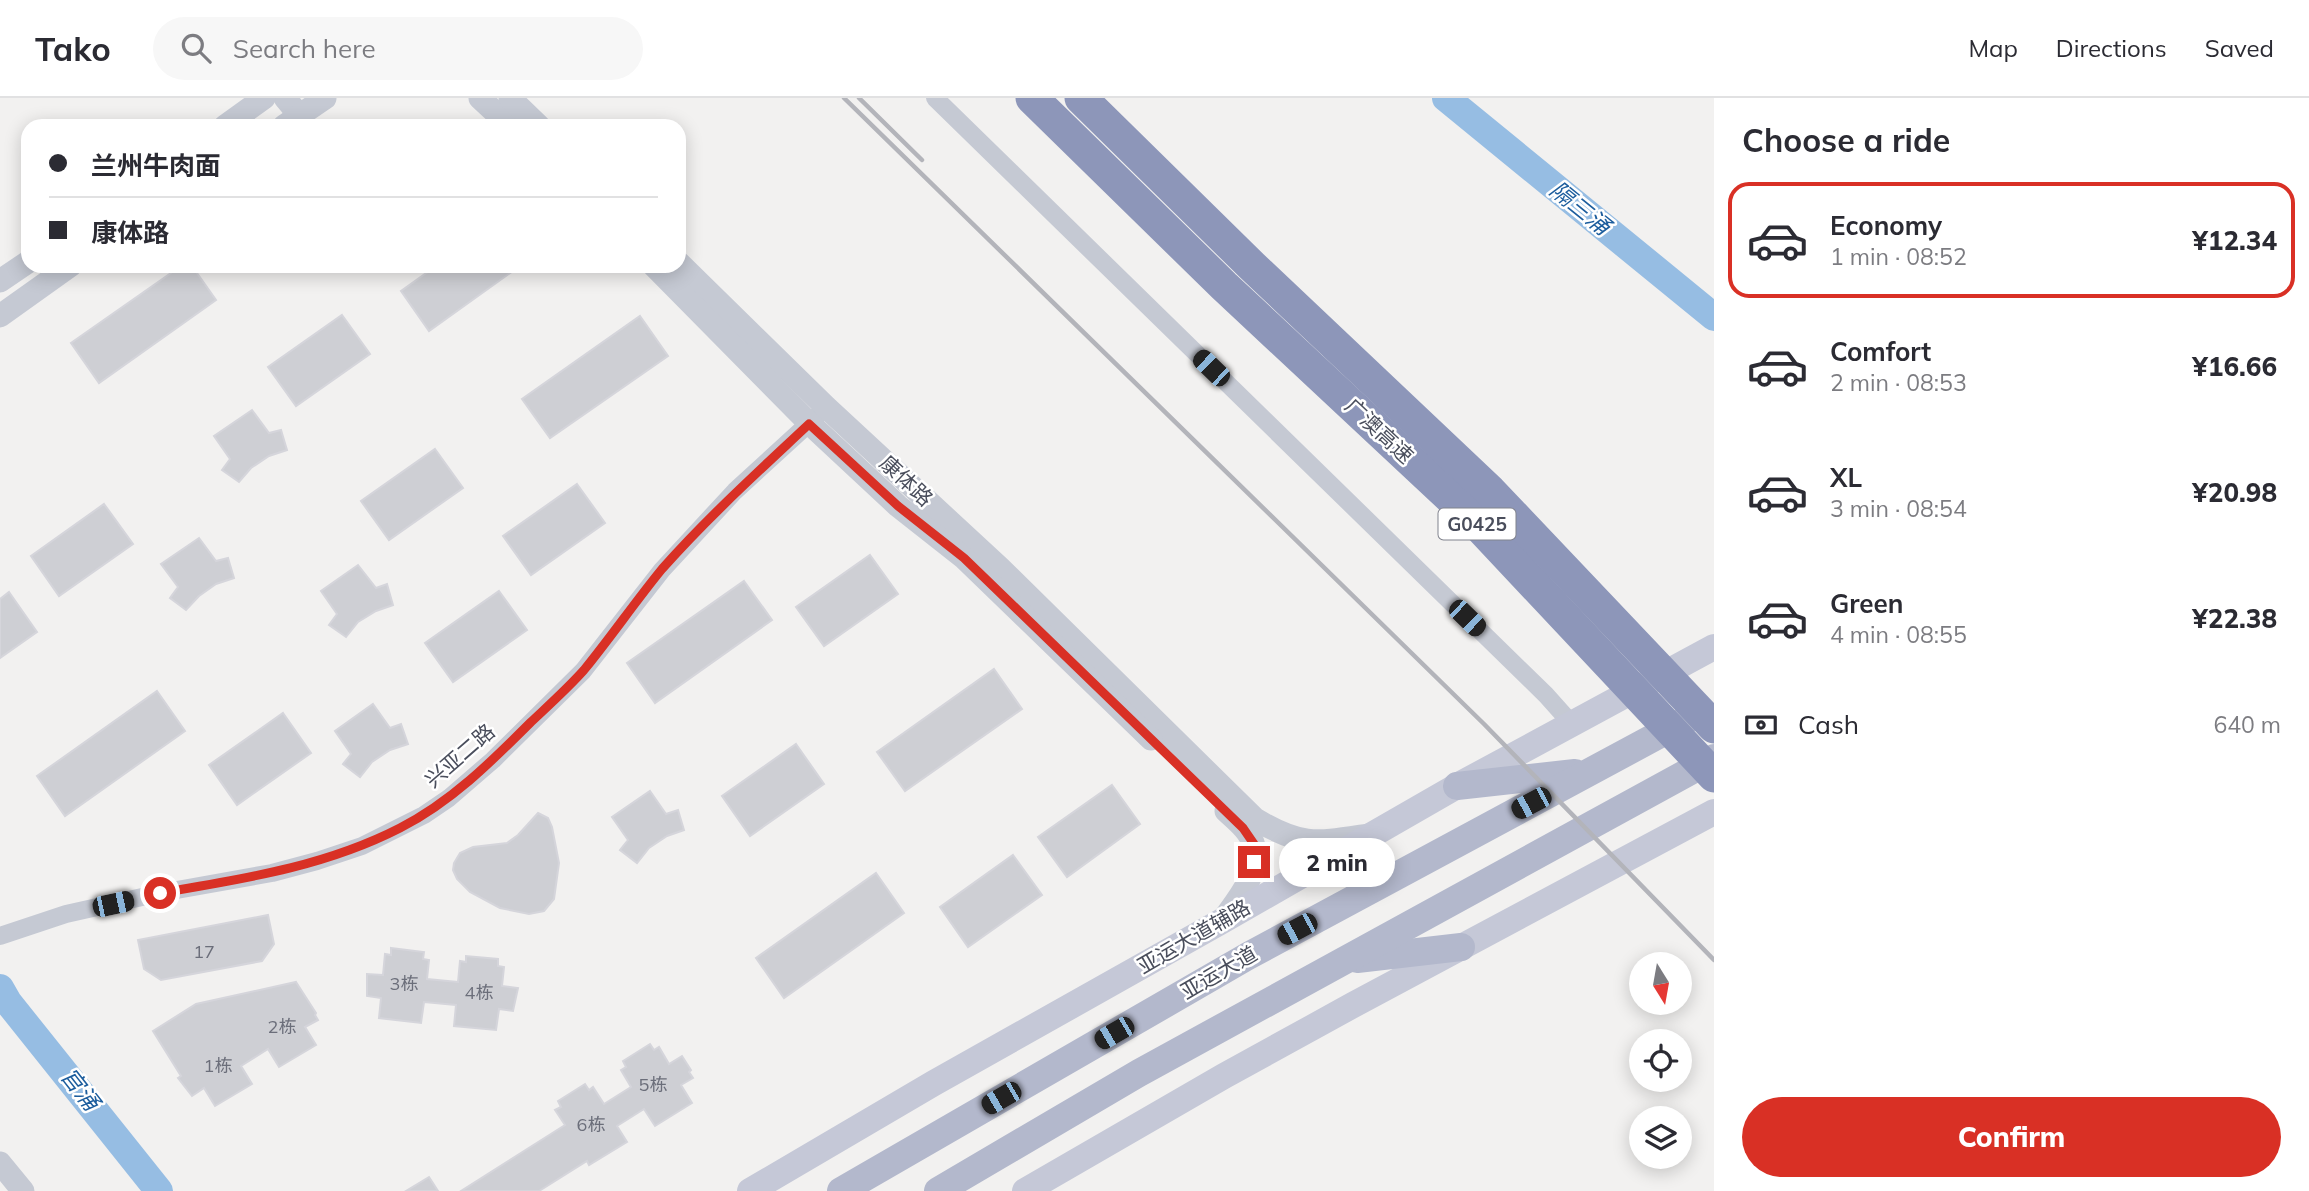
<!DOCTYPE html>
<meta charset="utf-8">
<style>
body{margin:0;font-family:Mulish,"Noto Sans SC",sans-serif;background:#f7f7f7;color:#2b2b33;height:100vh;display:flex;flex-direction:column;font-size:26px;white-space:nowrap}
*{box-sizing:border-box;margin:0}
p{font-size:23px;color:#7c7c81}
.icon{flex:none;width:38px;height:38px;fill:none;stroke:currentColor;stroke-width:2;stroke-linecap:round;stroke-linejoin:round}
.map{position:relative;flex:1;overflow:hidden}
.side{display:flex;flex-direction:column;background:#fff;width:595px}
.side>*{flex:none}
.hud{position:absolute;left:21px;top:21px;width:665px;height:154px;border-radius:21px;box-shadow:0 4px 18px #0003;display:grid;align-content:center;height:154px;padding:0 28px;background:#fff}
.needle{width:46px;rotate:169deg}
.tools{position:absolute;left:1629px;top:854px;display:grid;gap:14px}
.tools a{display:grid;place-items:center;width:63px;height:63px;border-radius:50%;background:#fff;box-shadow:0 4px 18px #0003;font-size:35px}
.end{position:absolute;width:32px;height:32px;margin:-16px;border:9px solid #d93025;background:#fff;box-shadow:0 0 0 4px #fff}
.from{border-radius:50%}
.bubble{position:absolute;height:49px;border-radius:24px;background:#fff;box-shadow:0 4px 18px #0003;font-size:23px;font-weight:800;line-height:49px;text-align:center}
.car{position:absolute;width:21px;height:42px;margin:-21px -10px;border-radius:9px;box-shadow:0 0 5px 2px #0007;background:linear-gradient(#222 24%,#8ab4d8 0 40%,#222 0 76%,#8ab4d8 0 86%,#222 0)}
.hud b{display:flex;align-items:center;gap:24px;height:66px;font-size:26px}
.hud b+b{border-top:2px solid #e1e1e2}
.hud i{width:18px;height:18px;background:#2b2b33}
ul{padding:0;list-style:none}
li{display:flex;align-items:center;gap:21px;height:116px;margin:0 14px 10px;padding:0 14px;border:4px solid transparent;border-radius:21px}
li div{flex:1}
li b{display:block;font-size:26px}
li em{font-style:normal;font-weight:800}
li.selected{border-color:#d93025}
li>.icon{width:63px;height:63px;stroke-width:1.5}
h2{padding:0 28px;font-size:32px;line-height:84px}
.pay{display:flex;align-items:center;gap:18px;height:77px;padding:0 28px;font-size:26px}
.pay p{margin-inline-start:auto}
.primary-button{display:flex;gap:14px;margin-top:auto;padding:14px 28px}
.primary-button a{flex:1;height:80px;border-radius:42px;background:#d93025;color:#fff;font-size:28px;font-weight:800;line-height:80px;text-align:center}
header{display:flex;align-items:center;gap:42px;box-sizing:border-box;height:98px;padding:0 35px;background:#fff;border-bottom:2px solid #e1e1e2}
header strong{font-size:33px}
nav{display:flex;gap:38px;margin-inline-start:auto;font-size:24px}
.search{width:490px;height:63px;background:#f7f7f7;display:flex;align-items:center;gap:18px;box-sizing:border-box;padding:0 24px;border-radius:38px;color:#7c7c81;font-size:26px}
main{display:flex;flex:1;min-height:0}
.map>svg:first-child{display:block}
</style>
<header>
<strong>Tako</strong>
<div class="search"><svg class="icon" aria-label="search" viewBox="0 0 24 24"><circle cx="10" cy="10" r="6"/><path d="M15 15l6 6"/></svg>Search here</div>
<nav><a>Map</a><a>Directions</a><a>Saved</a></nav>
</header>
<main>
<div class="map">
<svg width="1714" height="1093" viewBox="0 0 1714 1093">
<rect width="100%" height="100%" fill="#f2f1f0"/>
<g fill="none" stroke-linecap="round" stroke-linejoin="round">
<g stroke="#96bde3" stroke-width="28">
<path d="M1446,0L1714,219"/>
<path d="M0,890L8,904L159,1093"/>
</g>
</g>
<g fill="#cecfd4" stroke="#d5d5db" stroke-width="2">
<path d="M181,168H192L216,202L99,285L71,245Z"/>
<path d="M436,168H520L429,233L401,193Z"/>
<path d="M342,217L370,256L296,308L268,269Z"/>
<path d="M640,218L668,258L550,340L522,301Z"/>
<path d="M252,312L269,335L281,332L287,352L269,358L251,370L239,384L222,372L230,361L214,338Z"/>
<path d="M435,351L463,390L389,442L361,403Z"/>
<path d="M577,386L605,425L531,477L503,438Z"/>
<path d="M104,406L133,446L59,498L31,458Z"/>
<path d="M199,440L216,463L228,460L234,480L216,486L199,498L186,512L170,500L178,489L161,466Z"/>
<path d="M870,457L898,496L824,548L796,509Z"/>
<path d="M358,467L376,490L387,486L393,507L376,513L358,524L346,539L329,527L337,516L321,493Z"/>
<path d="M744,483L772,522L655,605L627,565Z"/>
<path d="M499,493L527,532L453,584L425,545Z"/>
<path d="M9,494L37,534L0,560V501Z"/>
<path d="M994,571L1022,611L905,693L877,654Z"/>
<path d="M157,593L185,633L65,718L37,678Z"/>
<path d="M373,606L390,630L401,626L408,646L390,652L372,664L360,679L343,666L351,656L335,633Z"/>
<path d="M283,615L311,655L237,707L209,667Z"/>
<path d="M796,646L824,686L750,738L722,698Z"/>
<path d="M1112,687L1140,726L1067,779L1038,739Z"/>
<path d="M650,693L666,716L678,712L684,732L667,738L649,750L637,765L620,752L628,742L612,719Z"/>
<path d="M538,715L548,720L552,729L559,765L554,801L544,813L529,816L500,810L470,794L457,781L453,772L454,765L460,755L473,749L507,745L518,737Z"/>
<path d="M1013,757L1042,797L968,849L940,809Z"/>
<path d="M876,775L904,815L784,900L756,860Z"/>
<path d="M268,817L274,846L262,863L161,882L144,871L138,842Z"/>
<path d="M391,850L424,854L423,861L429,862L427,881L458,884L460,863L466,864V858L498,861V868L504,869L502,888L518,890L513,913L499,911L496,932L454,928L456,907L424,904L421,925L379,920L381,900L367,898V876L383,877L385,856L391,857Z"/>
<path d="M296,884L316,915L315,917L318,922L305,929L316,947L279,969L268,951L241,968L252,986L215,1008L204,990L192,998L178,980L181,978L153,933L196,906Z"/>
<path d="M650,946L654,952L659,949L669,966L682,958L691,972L689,974L693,980L681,987L692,1005L655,1028L644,1011L617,1028L627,1044L589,1067L587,1063L539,1093H461L565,1027L555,1012L561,1009L558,1003L585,986L589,992L593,989L604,1006L631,989L621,972L626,969L623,963Z"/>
<path d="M429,1079L438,1093H406Z"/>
</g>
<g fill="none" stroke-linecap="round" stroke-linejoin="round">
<g stroke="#c5c9d3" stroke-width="18">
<path d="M935,0L1546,597L1571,625"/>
<path d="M0,838L66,816L160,795L272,775L317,763L362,748L424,717L449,700L493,662L583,573L662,472L735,393L817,318"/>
</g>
<g stroke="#c5c9d3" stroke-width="23">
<path d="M285,0L300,18"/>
<path d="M480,0L510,28"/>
<path d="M510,0L539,28"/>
<path d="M225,28L264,0"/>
<path d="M284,28L325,0"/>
<path d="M679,165L826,309L1000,470L1255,721C1302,749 1316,745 1368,737"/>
<path d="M654,168L809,325L898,408L964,460L1151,641"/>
<path d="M0,183L28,164"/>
<path d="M0,218L70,168"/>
<path d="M1222,823C1237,802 1260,776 1254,748C1251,734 1236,722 1226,713"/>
<path d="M0,1065L23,1093"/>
</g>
<g stroke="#c5c8d7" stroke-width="26">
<path d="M750,1093L934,985L1222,823L1457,688L1714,549"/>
<path d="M1025,1093L1224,978L1353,907L1714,714"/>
</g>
<g stroke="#b3b8cc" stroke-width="28">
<path d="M1457,688L1575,675"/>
<path d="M1357,861L1461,849"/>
<path d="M841,1093L1248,858L1688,621"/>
<path d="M938,1093L1139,975L1714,660"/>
</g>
<g stroke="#8d96b9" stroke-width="33">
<path d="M1032,0L1224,188L1467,415L1714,678"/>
<path d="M1081,0L1252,168L1490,393L1714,629"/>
</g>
<g stroke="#b3b4ba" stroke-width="4.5">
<path d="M844,0L1484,626L1714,862"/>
<path d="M859,0L922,62"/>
</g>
</g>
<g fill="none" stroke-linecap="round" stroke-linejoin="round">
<path stroke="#d93025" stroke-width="9" d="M160,795C242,781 324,769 400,730C451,704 491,664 531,624C549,607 568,590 584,572C611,539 635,504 662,471C708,419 759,373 809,326L898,408L964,460L1243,730L1254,746V764"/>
</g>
<g text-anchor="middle" stroke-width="5" stroke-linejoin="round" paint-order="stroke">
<g font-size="18" fill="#6b6e7a">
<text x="204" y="860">17</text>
<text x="404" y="892">3栋</text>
<text x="479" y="901">4栋</text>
<text x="282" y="935">2栋</text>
<text x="218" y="974">1栋</text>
<text x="653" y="993">5栋</text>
<text x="591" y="1033">6栋</text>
</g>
<rect fill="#fff" stroke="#80838d" stroke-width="2" x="1438.5" y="410.5" width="77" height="31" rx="5"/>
<g font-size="19" font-weight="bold" fill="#4a4e5c">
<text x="1477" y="433">G0425</text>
</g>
<g font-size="21" fill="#4a4e5c" stroke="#fff">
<text transform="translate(1379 333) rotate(43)" y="7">广澳高速</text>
<text transform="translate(906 383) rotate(43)" y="7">康体路</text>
<text transform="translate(460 658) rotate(-41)" y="7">兴亚二路</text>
<text transform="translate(1194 839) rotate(-30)" y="7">亚运大道辅路</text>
<text transform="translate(1219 875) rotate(-30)" y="7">亚运大道</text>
</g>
<g font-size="23" font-style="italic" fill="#1c5d9d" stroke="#fff">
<text transform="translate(1580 110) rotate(39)" y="8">隔三涌</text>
<text transform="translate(80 991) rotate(52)" y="8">官涌</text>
</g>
</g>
</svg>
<div class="tools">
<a><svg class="needle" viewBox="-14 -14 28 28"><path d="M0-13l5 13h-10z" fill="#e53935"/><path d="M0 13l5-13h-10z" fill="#7c7c81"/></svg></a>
<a><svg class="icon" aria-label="locate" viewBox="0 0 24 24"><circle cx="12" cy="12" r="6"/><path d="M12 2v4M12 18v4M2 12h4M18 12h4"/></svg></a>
<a><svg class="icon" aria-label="layers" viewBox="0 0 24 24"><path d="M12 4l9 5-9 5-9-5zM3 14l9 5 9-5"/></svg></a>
</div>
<i class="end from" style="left:160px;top:795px"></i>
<i class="end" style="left:1254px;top:764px"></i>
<div class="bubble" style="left:1279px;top:740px;width:116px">2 min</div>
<i class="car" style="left:1211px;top:270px;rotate:314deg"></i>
<i class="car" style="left:1467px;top:520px;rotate:134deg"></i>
<i class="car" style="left:1531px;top:705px;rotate:242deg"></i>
<i class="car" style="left:113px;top:806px;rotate:78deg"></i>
<i class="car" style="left:1297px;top:831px;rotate:242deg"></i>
<i class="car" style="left:1114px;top:935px;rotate:240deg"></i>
<i class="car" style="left:1001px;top:1000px;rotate:240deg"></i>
<div class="hud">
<b><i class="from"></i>兰州牛肉面</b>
<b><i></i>康体路</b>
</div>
</div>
<section class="side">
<h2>Choose a ride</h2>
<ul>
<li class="selected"><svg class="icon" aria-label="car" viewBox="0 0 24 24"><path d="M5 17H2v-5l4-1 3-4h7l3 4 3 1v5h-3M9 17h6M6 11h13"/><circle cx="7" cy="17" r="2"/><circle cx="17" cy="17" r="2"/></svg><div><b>Economy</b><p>1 min · 08:52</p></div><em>¥12.34</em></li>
<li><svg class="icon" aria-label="car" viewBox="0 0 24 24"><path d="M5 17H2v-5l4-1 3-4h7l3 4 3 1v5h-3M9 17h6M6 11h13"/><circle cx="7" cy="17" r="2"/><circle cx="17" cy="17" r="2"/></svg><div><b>Comfort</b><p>2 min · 08:53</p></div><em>¥16.66</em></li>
<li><svg class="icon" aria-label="car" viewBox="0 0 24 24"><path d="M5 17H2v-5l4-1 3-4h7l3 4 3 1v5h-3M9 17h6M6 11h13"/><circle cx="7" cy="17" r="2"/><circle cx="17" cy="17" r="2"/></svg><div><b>XL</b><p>3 min · 08:54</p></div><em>¥20.98</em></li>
<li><svg class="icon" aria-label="car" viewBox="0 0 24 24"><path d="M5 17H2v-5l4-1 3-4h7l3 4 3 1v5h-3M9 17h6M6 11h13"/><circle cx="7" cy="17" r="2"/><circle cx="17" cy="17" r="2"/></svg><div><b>Green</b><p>4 min · 08:55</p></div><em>¥22.38</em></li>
</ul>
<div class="pay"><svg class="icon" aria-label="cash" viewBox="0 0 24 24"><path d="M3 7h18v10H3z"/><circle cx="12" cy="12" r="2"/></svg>Cash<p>640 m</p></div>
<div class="primary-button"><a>Confirm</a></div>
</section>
</main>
